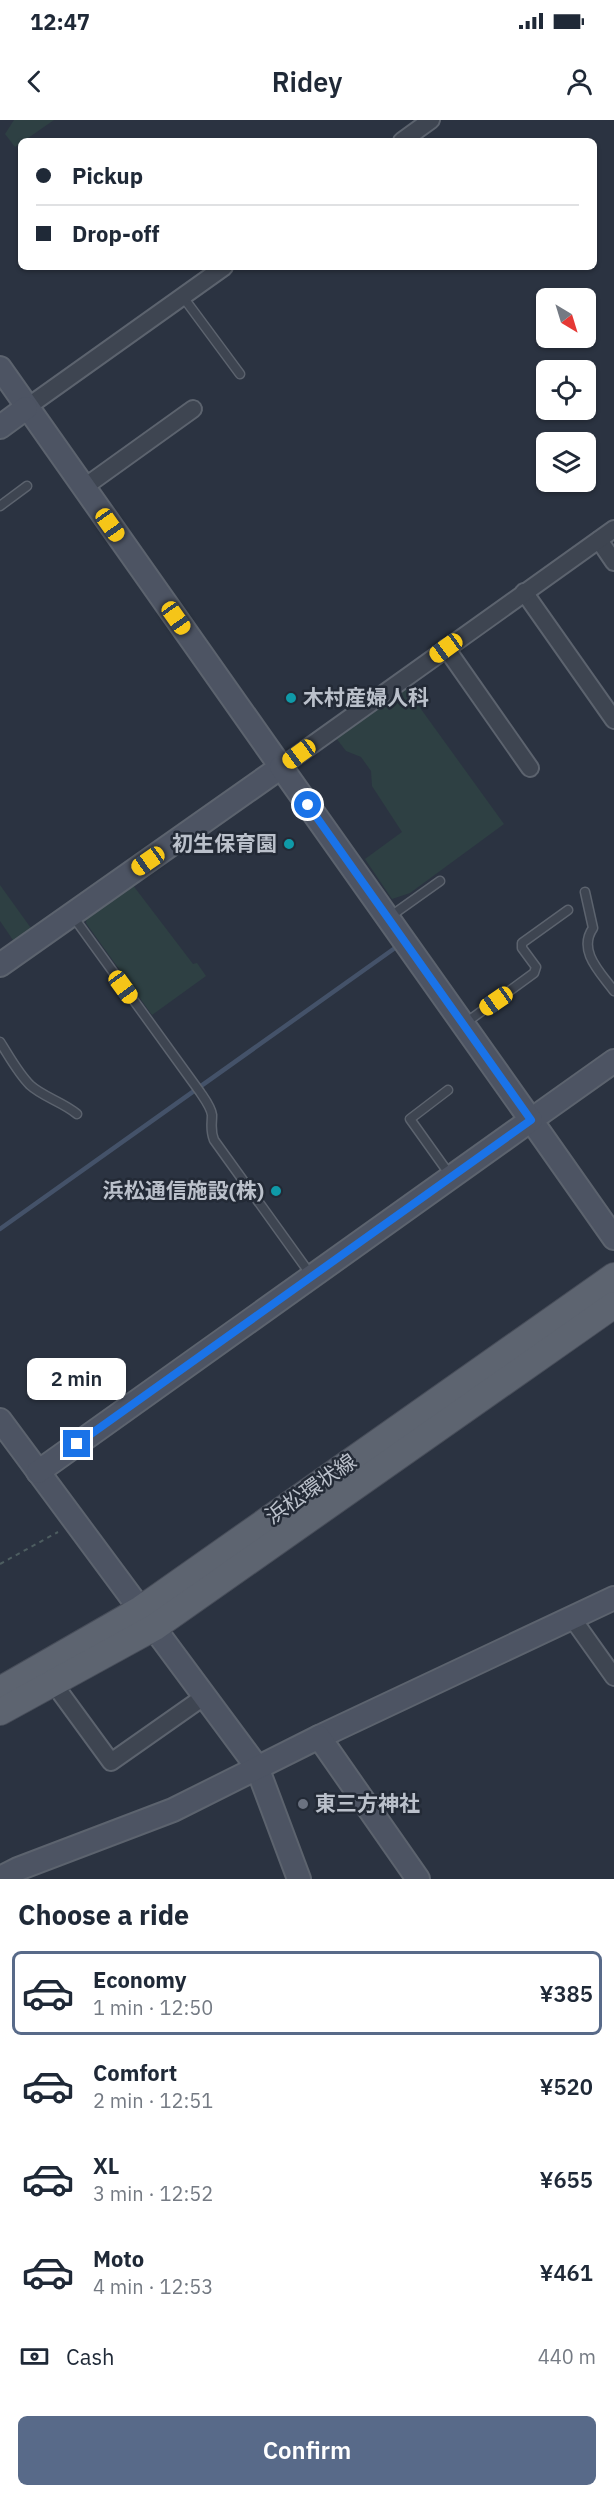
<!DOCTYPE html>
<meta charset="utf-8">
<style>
body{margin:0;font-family:"IBM Plex Sans","Noto Sans JP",sans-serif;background:#f2f2f3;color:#1f2937;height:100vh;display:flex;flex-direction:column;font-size:22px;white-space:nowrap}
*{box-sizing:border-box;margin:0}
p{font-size:20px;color:#747a83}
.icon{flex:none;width:33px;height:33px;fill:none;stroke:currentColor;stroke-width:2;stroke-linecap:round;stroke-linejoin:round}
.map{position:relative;height:1759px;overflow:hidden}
.panel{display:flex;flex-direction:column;background:#fff;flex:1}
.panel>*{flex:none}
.top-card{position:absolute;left:18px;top:18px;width:579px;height:132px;border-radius:9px;box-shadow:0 2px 4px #0004;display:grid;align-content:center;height:132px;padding:0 18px;background:#fff}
.needle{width:39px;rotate:142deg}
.fabs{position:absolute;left:536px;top:168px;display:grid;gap:12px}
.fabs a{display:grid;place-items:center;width:60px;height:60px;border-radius:9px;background:#fff;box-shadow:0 2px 4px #0004;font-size:30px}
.end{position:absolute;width:27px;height:27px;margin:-14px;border:8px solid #1a73e8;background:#fff;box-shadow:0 0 0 3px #fff}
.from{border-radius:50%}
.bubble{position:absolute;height:42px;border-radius:9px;background:#fff;box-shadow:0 2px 4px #0004;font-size:20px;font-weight:600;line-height:42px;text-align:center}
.car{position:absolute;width:18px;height:36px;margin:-18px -9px;border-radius:8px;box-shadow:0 0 4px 2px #0007;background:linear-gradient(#f5c518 24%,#345 0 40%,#f5c518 0 76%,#345 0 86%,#f5c518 0)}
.top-card b{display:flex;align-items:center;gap:21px;height:57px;font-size:22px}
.top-card b+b{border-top:2px solid #e0e1e3}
.top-card i{width:15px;height:15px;background:#1f2937}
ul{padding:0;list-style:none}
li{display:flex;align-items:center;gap:18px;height:84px;margin:0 12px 9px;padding:0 6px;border:3px solid transparent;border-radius:9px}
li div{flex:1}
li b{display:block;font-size:22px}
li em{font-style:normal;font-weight:600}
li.on{border-color:#586a89}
li>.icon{width:54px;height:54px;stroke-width:1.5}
h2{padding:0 18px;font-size:27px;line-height:72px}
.pay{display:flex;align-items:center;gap:15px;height:66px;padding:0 18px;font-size:22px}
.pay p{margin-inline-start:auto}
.action{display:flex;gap:12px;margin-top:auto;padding:12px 18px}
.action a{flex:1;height:69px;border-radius:9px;background:#586a89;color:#fff;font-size:24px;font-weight:600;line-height:69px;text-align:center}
.status{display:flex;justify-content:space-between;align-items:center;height:42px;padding:0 30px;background:#fff;direction:ltr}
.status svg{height:16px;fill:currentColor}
header{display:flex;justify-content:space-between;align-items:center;height:78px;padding:0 18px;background:#fff;font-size:27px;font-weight:600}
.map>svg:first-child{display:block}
</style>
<div class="status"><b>12:47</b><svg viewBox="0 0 49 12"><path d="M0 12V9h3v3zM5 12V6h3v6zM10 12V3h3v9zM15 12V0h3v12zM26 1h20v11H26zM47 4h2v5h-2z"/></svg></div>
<header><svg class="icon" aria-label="back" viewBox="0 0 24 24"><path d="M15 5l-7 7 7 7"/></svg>Ridey<svg class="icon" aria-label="person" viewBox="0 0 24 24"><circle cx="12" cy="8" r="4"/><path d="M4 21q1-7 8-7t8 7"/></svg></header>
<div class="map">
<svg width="614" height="1759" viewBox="0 0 614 1759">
<rect width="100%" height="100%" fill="#2b3341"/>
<g fill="#2e4043">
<path d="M14,0H54L15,27L5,14Z"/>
<path d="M405,567L504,704L410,773L392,779L365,739L402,712L372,666L371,651L361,637L346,631L336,618Z"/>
<path d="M132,764L193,844L197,843L206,856L152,895L86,803L87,796Z"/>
<path d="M0,765L33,811L15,823L0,801Z"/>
</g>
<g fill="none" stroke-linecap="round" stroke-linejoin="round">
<path stroke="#445269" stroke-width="4.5" d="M0,1109L395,828"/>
<defs>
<g id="lane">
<path d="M183,177L240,254"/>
<path d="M0,386L27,366"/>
<path d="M585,772L593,808C577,831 601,853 614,871"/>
<path d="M72,795L200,972C204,978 211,987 212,995C212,1005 210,1010 214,1020L311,1155"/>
<path d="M388,798L440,761"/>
<path d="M464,904L534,853L536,847L522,828V823L568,790"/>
<path d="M0,922C9,936 18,953 30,965C43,977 63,982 77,994"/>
<path d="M448,970L410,999L450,1055"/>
</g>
<g id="street">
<path d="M402,21L431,0"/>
<path d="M26,288L224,147"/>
<path d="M83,368L193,289"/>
<path d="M599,420L614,442"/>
<path d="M524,472L614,600"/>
<path d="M446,528L530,648"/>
<path d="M281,647L614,409"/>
<path d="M572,1498L614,1557"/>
<path d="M54,1564L111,1642L205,1576"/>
</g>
<g id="secondary">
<path d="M0,248L281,647L0,845"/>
<path d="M0,307L26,288"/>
<path d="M614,941L531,1000L614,1118"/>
<path d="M0,1300L257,1647L299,1759"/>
<path d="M38,1352L531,1000L281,647"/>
<path d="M319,1617L614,1478"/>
<path d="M0,1758L18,1749L173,1690L319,1617L418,1759"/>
</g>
<g id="primary">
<path d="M0,1570L141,1489L614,1156"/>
<path d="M0,1592L155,1507L614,1185"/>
</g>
</defs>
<use href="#lane" stroke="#5c636e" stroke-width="11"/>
<use href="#street" stroke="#5c636e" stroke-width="20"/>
<use href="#secondary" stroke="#5c636e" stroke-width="26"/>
<use href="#primary" stroke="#484e5a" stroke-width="28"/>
<path stroke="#4d5d60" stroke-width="2" stroke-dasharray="4.5 4.5" stroke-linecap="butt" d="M0,1444L58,1412"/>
<use href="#lane" stroke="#3e4551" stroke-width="8"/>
<use href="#street" stroke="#3e4551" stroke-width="16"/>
<use href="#secondary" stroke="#4d5463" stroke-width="22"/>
<use href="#primary" stroke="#5d6470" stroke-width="26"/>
</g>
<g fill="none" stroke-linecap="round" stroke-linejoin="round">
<path stroke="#1a73e8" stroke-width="8" d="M77,1324L531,1000L308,685"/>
</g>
<g fill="#0f9aa8" stroke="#232a36" stroke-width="2">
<circle cx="291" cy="578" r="6"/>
<circle cx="289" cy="724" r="6"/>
<circle cx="276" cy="1071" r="6"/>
</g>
<circle fill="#6b7280" stroke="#232a36" stroke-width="2" cx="303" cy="1684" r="6"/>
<g text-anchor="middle" stroke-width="5" stroke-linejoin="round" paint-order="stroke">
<g font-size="21" font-weight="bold" fill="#bbc1cb" stroke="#232a36" text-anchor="start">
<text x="303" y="585">木村産婦人科</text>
<text x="277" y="731" text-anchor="end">初生保育園</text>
<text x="264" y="1078" text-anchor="end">浜松通信施設(株)</text>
<text x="315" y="1691">東三方神社</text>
</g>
<g font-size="21" fill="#bbc1cb" stroke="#232a36">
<text transform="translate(311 1369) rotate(-35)" y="7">浜松環状線</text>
</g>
</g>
</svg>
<div class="fabs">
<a><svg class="needle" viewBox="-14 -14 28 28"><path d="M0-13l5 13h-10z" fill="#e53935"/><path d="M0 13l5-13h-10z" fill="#747a83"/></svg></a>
<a><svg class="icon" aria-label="locate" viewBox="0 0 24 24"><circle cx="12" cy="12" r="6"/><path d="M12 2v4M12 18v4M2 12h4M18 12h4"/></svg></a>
<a><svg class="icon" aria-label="layers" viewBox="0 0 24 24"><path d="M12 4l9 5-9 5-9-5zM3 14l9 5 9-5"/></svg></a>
</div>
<i class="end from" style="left:308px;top:685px"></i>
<i class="end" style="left:77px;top:1324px"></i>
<div class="bubble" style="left:27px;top:1238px;width:99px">2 min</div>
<i class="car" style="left:110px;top:405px;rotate:145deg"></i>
<i class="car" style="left:176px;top:498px;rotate:145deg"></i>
<i class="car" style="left:446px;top:528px;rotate:234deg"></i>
<i class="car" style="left:299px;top:634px;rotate:234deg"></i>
<i class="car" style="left:148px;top:741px;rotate:235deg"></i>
<i class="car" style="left:123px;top:867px;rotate:144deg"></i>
<i class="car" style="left:496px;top:881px;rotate:235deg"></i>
<div class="top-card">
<b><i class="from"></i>Pickup</b>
<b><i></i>Drop-off</b>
</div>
</div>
<section class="panel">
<h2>Choose a ride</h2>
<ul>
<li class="on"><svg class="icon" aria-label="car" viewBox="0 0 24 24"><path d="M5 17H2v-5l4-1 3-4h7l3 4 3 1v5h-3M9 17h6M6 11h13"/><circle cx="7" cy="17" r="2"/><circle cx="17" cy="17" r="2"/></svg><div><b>Economy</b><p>1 min · 12:50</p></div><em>¥385</em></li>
<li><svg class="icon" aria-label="car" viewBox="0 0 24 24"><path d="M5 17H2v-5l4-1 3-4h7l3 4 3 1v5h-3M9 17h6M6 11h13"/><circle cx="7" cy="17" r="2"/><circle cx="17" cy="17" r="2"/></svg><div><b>Comfort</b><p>2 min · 12:51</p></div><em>¥520</em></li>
<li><svg class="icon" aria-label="car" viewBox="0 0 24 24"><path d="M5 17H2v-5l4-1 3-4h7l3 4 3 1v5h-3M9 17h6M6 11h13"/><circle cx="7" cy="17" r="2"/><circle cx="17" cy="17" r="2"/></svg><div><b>XL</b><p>3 min · 12:52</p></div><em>¥655</em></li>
<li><svg class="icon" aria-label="car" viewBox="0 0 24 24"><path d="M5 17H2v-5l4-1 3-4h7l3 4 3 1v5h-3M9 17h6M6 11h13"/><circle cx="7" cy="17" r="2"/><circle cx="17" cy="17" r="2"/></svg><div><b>Moto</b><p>4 min · 12:53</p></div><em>¥461</em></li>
</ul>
<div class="pay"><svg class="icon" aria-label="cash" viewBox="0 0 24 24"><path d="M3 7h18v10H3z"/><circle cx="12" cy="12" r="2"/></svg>Cash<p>440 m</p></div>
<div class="action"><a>Confirm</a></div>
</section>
